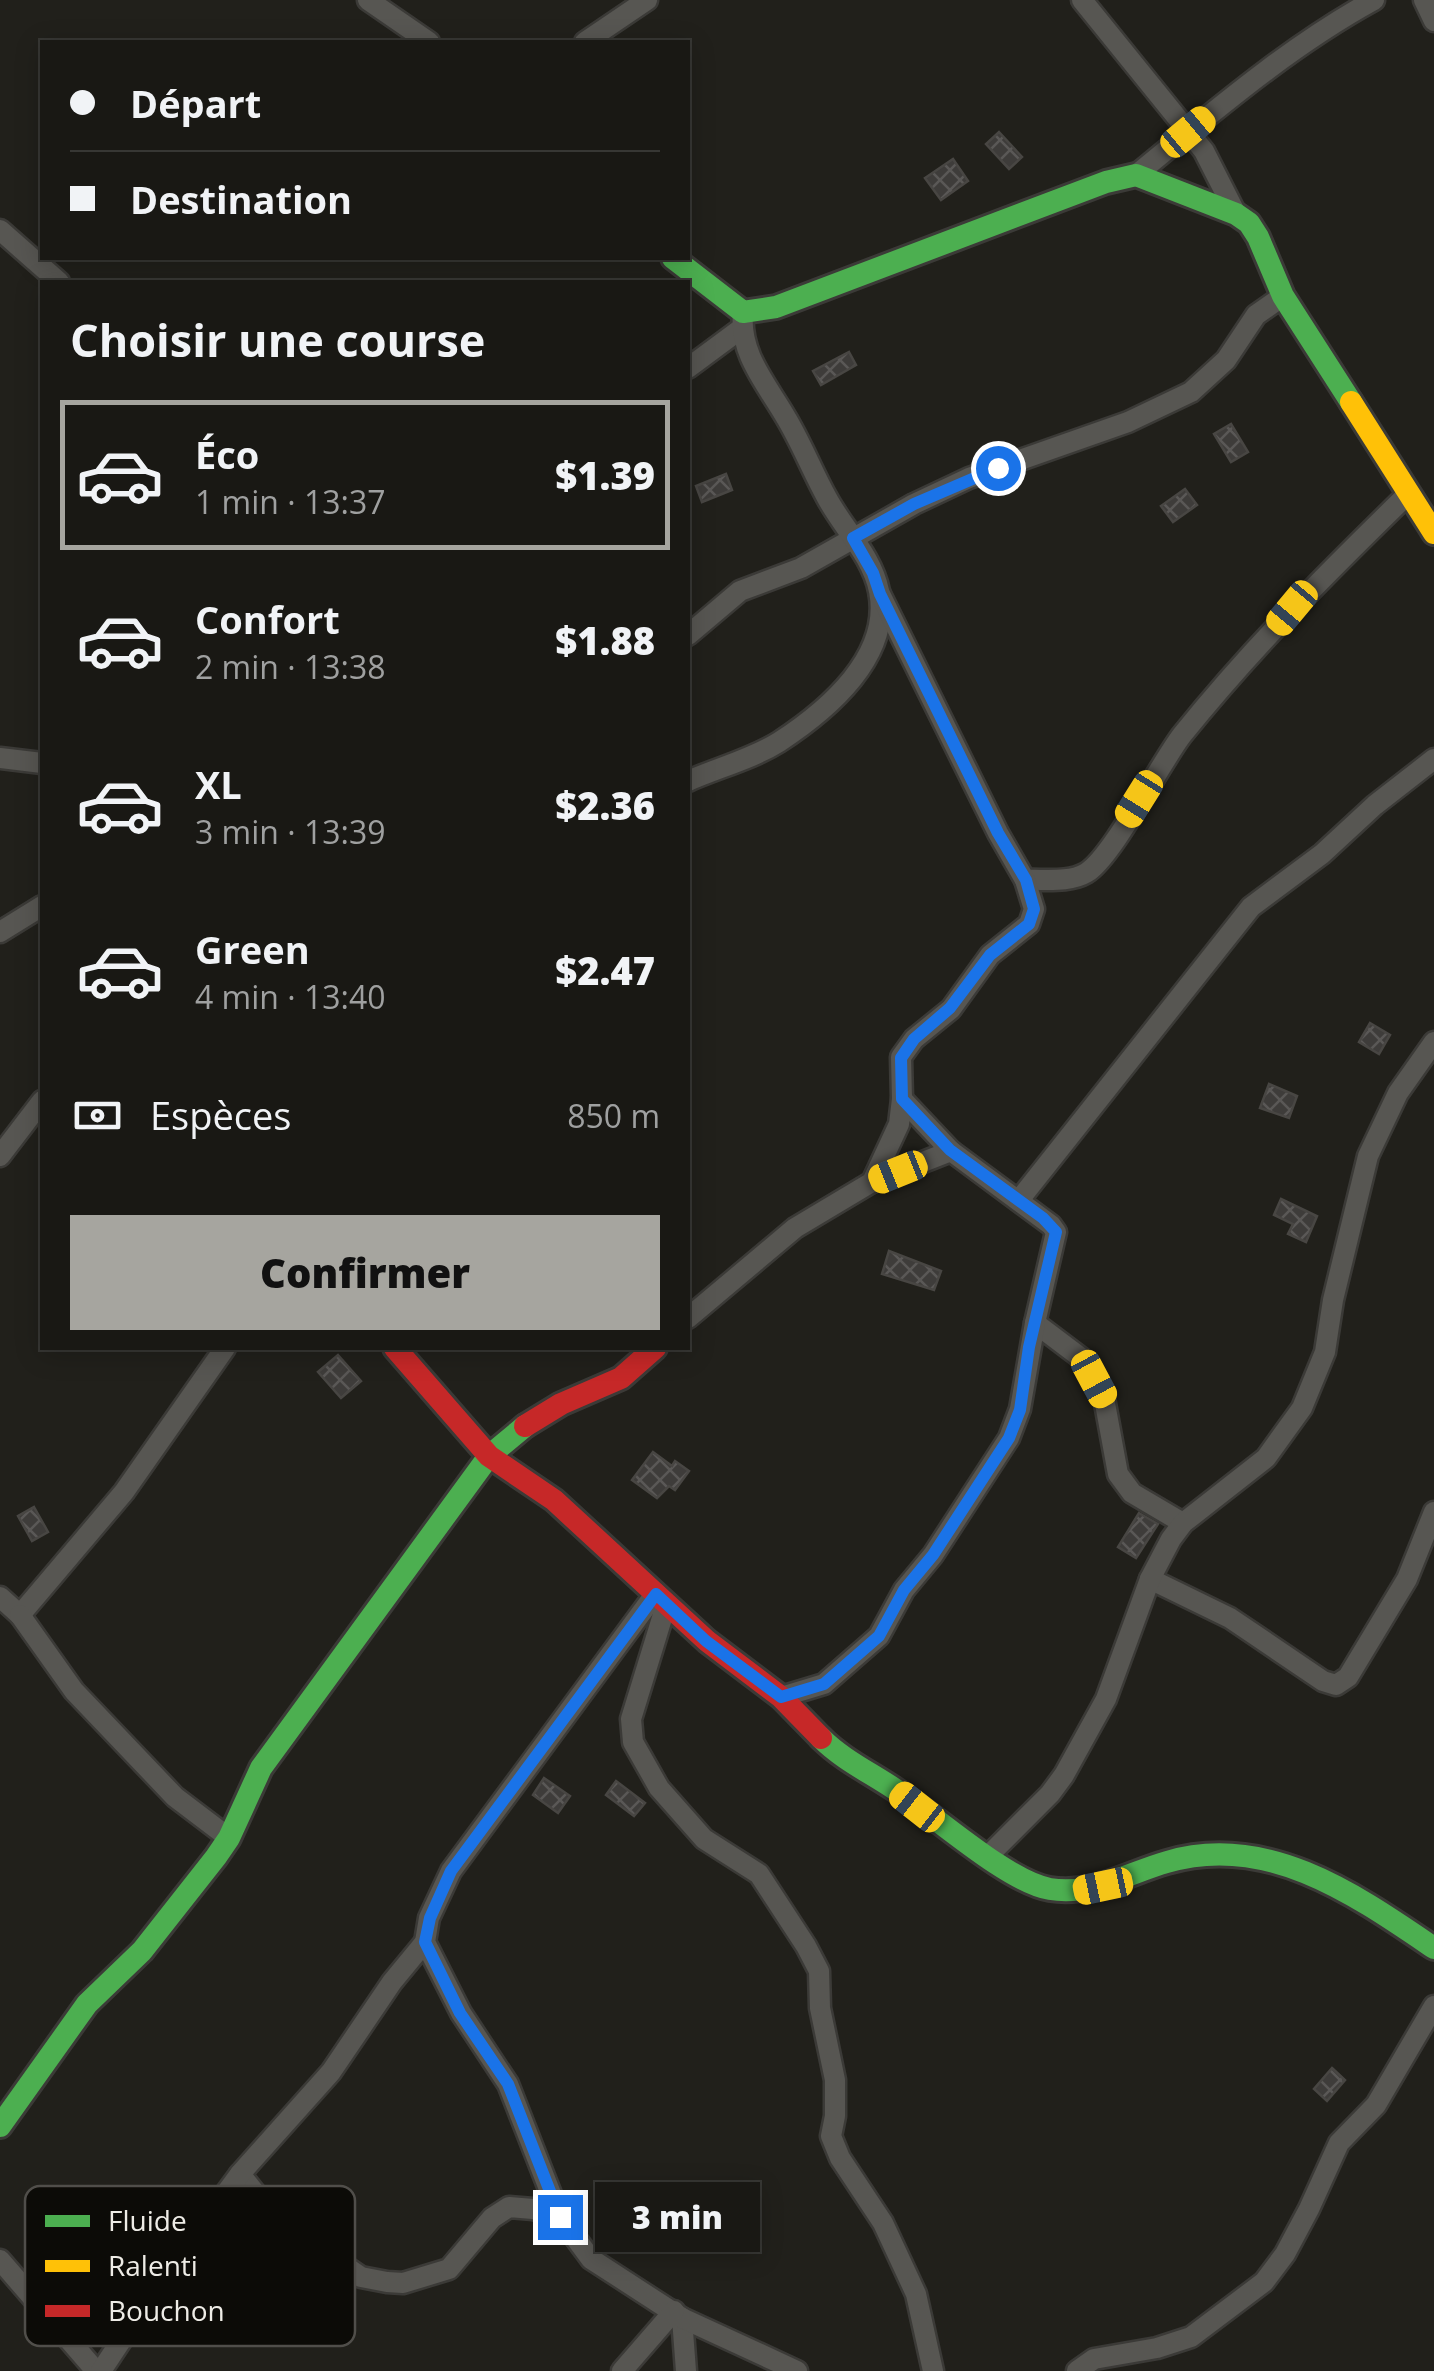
<!DOCTYPE html>
<html lang="fr">
<meta charset="utf-8">
<style>
body{margin:0;font-family:"Open Sans",sans-serif;background:#262522;color:#f1f3f6;height:100vh;display:flex;flex-direction:column;font-size:38px;white-space:nowrap}
*{box-sizing:border-box;margin:0}
p{font-size:32px;color:#9fa0a0}
.icon{flex:none;width:55px;height:55px;fill:none;stroke:currentColor;stroke-width:2;stroke-linecap:round;stroke-linejoin:round}
.map{position:relative;flex:1;overflow:hidden}
.sheet{position:absolute;left:40px;top:280px;width:650px;height:1070px;display:flex;flex-direction:column;background:#191814;border-radius:0px;box-shadow:0 5px 25px #0003,0 0 0 2px #373734}
.sheet>*{flex:none}
.hud{position:absolute;left:40px;top:40px;width:650px;height:220px;border-radius:0px;box-shadow:0 5px 25px #0003,0 0 0 2px #373734;display:grid;align-content:center;height:220px;padding:0 30px;background:#191814}
.end{position:absolute;width:45px;height:45px;margin:-22px;border:12px solid #1a73e8;background:#fff;box-shadow:0 0 0 5px #fff}
.from{border-radius:50%}
.bubble{position:absolute;height:70px;border-radius:0px;background:#191814;box-shadow:0 5px 25px #0003,0 0 0 2px #373734;font-size:32px;font-weight:800;line-height:70px;text-align:center}
.car{position:absolute;width:30px;height:60px;margin:-30px -15px;border-radius:12px;box-shadow:0 0 8px 2px #0007;background:linear-gradient(#f5c518 24%,#345 0 40%,#f5c518 0 76%,#345 0 86%,#f5c518 0)}
.hud b{display:flex;align-items:center;gap:35px;height:95px;font-size:38px}
.hud b+b{border-top:2px solid #373734}
.hud i{width:25px;height:25px;background:#f1f3f6}
ul{padding:0;list-style:none}
li{display:flex;align-items:center;gap:30px;height:150px;margin:0 20px 15px;padding:0 10px;border:5px solid transparent;border-radius:0px}
li div{flex:1}
li b{display:block;font-size:38px}
li em{font-style:normal;font-weight:800}
li.current{border-color:#a6a59f}
li>.icon{width:90px;height:90px;stroke-width:1.5}
h2{padding:0 30px;font-size:45px;line-height:120px}
.pay{display:flex;align-items:center;gap:25px;height:110px;padding:0 30px;font-size:38px}
.pay p{margin-inline-start:auto}
.button{display:flex;gap:20px;margin-top:auto;padding:20px 30px}
.button a{flex:1;height:115px;border-radius:0px;background:#a6a59f;color:#111;font-size:40px;font-weight:800;line-height:115px;text-align:center}
.map>svg:first-child{display:block}
</style>
<div class="map">
<svg width="1434" height="2371" viewBox="0 0 1434 2371">
<defs>
<pattern id="building-cross-hatch" width="8" height="8" patternUnits="userSpaceOnUse" patternTransform="scale(2.5)"><rect width="8" height="8" fill="#3e3c3a"/><path d="M0 0l8 8M0 8l8-8" fill="none" stroke="#5a5856"/></pattern>
</defs>
<rect width="100%" height="100%" fill="#21201b"/>
<g fill="url(#building-cross-hatch)" stroke="#484643" stroke-width="2.5">
<path d="M999,132L1022,157L1009,169L986,144Z"/>
<path d="M953,159L968,181L941,200L925,178Z"/>
<path d="M849,352L856,365L821,385L813,371Z"/>
<path d="M1231,424L1248,452L1231,462L1214,434Z"/>
<path d="M726,474L732,490L702,502L696,486Z"/>
<path d="M1185,489L1197,505L1173,522L1161,506Z"/>
<path d="M1370,1023L1390,1035L1379,1054L1359,1042Z"/>
<path d="M1269,1084L1297,1096L1289,1118L1260,1108Z"/>
<path d="M1281,1199L1317,1216L1306,1242L1288,1234L1293,1224L1274,1215Z"/>
<path d="M889,1251L941,1271L934,1290L882,1274Z"/>
<path d="M338,1355L361,1381L341,1398L318,1372Z"/>
<path d="M653,1452L672,1466L675,1461L689,1471L675,1490L669,1486L657,1498L632,1480Z"/>
<path d="M34,1507L48,1532L32,1541L18,1516Z"/>
<path d="M1139,1513L1158,1524L1136,1558L1118,1547Z"/>
<path d="M544,1778L570,1796L558,1813L533,1795Z"/>
<path d="M616,1781L645,1803L634,1816L606,1795Z"/>
<path d="M1332,2068L1345,2080L1327,2101L1314,2089Z"/>
</g>
<g fill="none" stroke-linecap="round" stroke-linejoin="round">
<defs>
<g id="street">
<path d="M368,0L429,42"/>
<path d="M1082,0L1204,151L1236,214"/>
<path d="M1424,0L1434,21"/>
<path d="M585,42L647,0"/>
<path d="M1136,175C1212,113 1288,47 1374,0"/>
<path d="M0,230L59,282"/>
<path d="M688,368L742,328"/>
<path d="M688,635L740,591L801,568L914,504L969,478L1128,422L1191,392L1226,360L1256,315L1283,296"/>
<path d="M0,758L42,763"/>
<path d="M688,781C717,768 752,759 779,742C828,710 892,656 879,591C872,556 843,528 827,498C812,471 801,442 785,416C765,382 739,353 743,312"/>
<path d="M1025,880C1044,879 1069,883 1086,873C1112,858 1159,765 1182,735C1251,649 1328,572 1407,495"/>
<path d="M0,932L42,906"/>
<path d="M902,1099L951,1151L1051,1225L1056,1232L1035,1323L1084,1360L1104,1398L1118,1474L1132,1493L1183,1523"/>
<path d="M0,1156L42,1101"/>
<path d="M872,1182L951,1151"/>
<path d="M1019,1200L1251,907L1322,854L1375,805L1434,759"/>
<path d="M688,1318L795,1228L872,1182L899,1124L902,1099L901,1057L914,1039L951,1009L990,955L1029,924L1034,909L1025,880L998,833L880,594"/>
<path d="M1150,1579L1230,1618L1323,1681L1336,1685L1348,1677L1407,1579L1434,1512"/>
<path d="M656,1593L451,1871L429,1918L425,1942L461,2013L508,2084L560,2217L591,2259L682,2318L686,2371"/>
<path d="M0,1597L20,1615L124,1492L225,1348"/>
<path d="M666,1605L631,1719L633,1742L659,1788L704,1839L759,1874L806,1946L819,1971L820,2008L835,2080V2116L831,2136L840,2158L883,2223L916,2294L933,2371"/>
<path d="M20,1615L74,1691L175,1797L229,1838"/>
<path d="M781,1697L824,1684L879,1636L904,1590L933,1555L1009,1438L1020,1409L1035,1323"/>
<path d="M988,1856L1050,1794L1064,1775L1106,1699L1150,1579L1171,1539L1183,1523L1266,1458L1302,1408L1325,1352L1333,1300L1368,1156L1398,1093L1434,1042"/>
<path d="M240,2174L275,2218L361,2277L387,2282L403,2283L449,2269L492,2218L509,2207L533,2209L560,2217"/>
<path d="M0,2260L96,2371"/>
<path d="M682,2318L797,2371"/>
<path d="M101,2371L156,2288L240,2174L331,2072L392,1982L425,1942"/>
<path d="M622,2371L674,2311"/>
<path d="M1077,2371L1094,2359L1157,2348L1191,2337L1264,2282L1285,2254L1309,2209L1339,2143L1376,2105L1434,2006"/>
</g>
<g id="fast">
<path d="M673,258L743,312L776,307L1106,182L1136,175L1236,214L1249,223L1258,237L1283,296L1351,402"/>
<path d="M821,1738C843,1760 871,1773 896,1790C935,1816 1008,1882 1050,1889C1092,1896 1128,1873 1167,1862C1267,1832 1356,1895 1434,1948"/>
<path d="M0,2126L87,2004L142,1951L216,1857L229,1838L261,1768L489,1456L525,1426"/>
</g>
<path id="slow" d="M1351,402L1434,533"/>
<g id="jam">
<path d="M395,1348L489,1456L554,1500L707,1641L781,1697L821,1738"/>
<path d="M525,1426L561,1404L621,1378L655,1348"/>
</g>
</defs>
<use href="#street" stroke="#3b3a37" stroke-width="25"/>
<use href="#fast" stroke="#3b3a37" stroke-width="28"/>
<use href="#slow" stroke="#3b3a37" stroke-width="28"/>
<use href="#jam" stroke="#3b3a37" stroke-width="28"/>
<use href="#street" stroke="#575652" stroke-width="20"/>
<use href="#fast" stroke="#4caf50" stroke-width="22"/>
<use href="#slow" stroke="#ffc107" stroke-width="22"/>
<use href="#jam" stroke="#c62828" stroke-width="22"/>
</g>
<g fill="none" stroke-linecap="round" stroke-linejoin="round">
<path stroke="#1a73e8" stroke-width="12" d="M560,2217L508,2084L460,2013L425,1942L430,1918L451,1871L656,1594L706,1641L781,1697L824,1684L879,1636L904,1590L933,1555L1009,1438L1020,1410L1029,1347L1056,1232L1043,1218L950,1150L902,1099L901,1058L914,1039L950,1008L990,955L1029,924L1034,909L1026,880L998,833L880,594L873,573L853,538L914,504L998,468"/>
</g>
<rect x="25" y="2186" width="330" height="160" rx="15" fill="#0c0b07" stroke="#504e4a" stroke-width="2.5"/>
<rect x="45" y="2215" width="45" height="12" fill="#4caf50"/>
<rect x="45" y="2260" width="45" height="12" fill="#ffc107"/>
<rect x="45" y="2305" width="45" height="12" fill="#c62828"/>
<g font-size="28" fill="#eeece6">
<text x="108" y="2231">Fluide</text>
<text x="108" y="2276">Ralenti</text>
<text x="108" y="2321">Bouchon</text>
</g>
</svg>
<i class="end from" style="left:998px;top:468px"></i>
<i class="end" style="left:560px;top:2217px"></i>
<div class="bubble" style="left:595px;top:2182px;width:165px">3 min</div>
<i class="car" style="left:1188px;top:132px;rotate:50deg"></i>
<i class="car" style="left:1292px;top:608px;rotate:220deg"></i>
<i class="car" style="left:1139px;top:799px;rotate:212deg"></i>
<i class="car" style="left:898px;top:1172px;rotate:248deg"></i>
<i class="car" style="left:1094px;top:1379px;rotate:152deg"></i>
<i class="car" style="left:917px;top:1807px;rotate:308deg"></i>
<i class="car" style="left:1103px;top:1886px;rotate:258deg"></i>
<div class="hud">
<b><i class="from"></i>Départ</b>
<b><i></i>Destination</b>
</div>
<section class="sheet">
<h2>Choisir une course</h2>
<ul>
<li class="current"><svg class="icon" aria-label="car" viewBox="0 0 24 24"><path d="M5 17H2v-5l4-1 3-4h7l3 4 3 1v5h-3M9 17h6M6 11h13"/><circle cx="7" cy="17" r="2"/><circle cx="17" cy="17" r="2"/></svg><div><b>Éco</b><p>1 min · 13:37</p></div><em>$1.39</em></li>
<li><svg class="icon" aria-label="car" viewBox="0 0 24 24"><path d="M5 17H2v-5l4-1 3-4h7l3 4 3 1v5h-3M9 17h6M6 11h13"/><circle cx="7" cy="17" r="2"/><circle cx="17" cy="17" r="2"/></svg><div><b>Confort</b><p>2 min · 13:38</p></div><em>$1.88</em></li>
<li><svg class="icon" aria-label="car" viewBox="0 0 24 24"><path d="M5 17H2v-5l4-1 3-4h7l3 4 3 1v5h-3M9 17h6M6 11h13"/><circle cx="7" cy="17" r="2"/><circle cx="17" cy="17" r="2"/></svg><div><b>XL</b><p>3 min · 13:39</p></div><em>$2.36</em></li>
<li><svg class="icon" aria-label="car" viewBox="0 0 24 24"><path d="M5 17H2v-5l4-1 3-4h7l3 4 3 1v5h-3M9 17h6M6 11h13"/><circle cx="7" cy="17" r="2"/><circle cx="17" cy="17" r="2"/></svg><div><b>Green</b><p>4 min · 13:40</p></div><em>$2.47</em></li>
</ul>
<div class="pay"><svg class="icon" aria-label="cash" viewBox="0 0 24 24"><path d="M3 7h18v10H3z"/><circle cx="12" cy="12" r="2"/></svg>Espèces<p>850 m</p></div>
<div class="button"><a>Confirmer</a></div>
</section>
</div>
